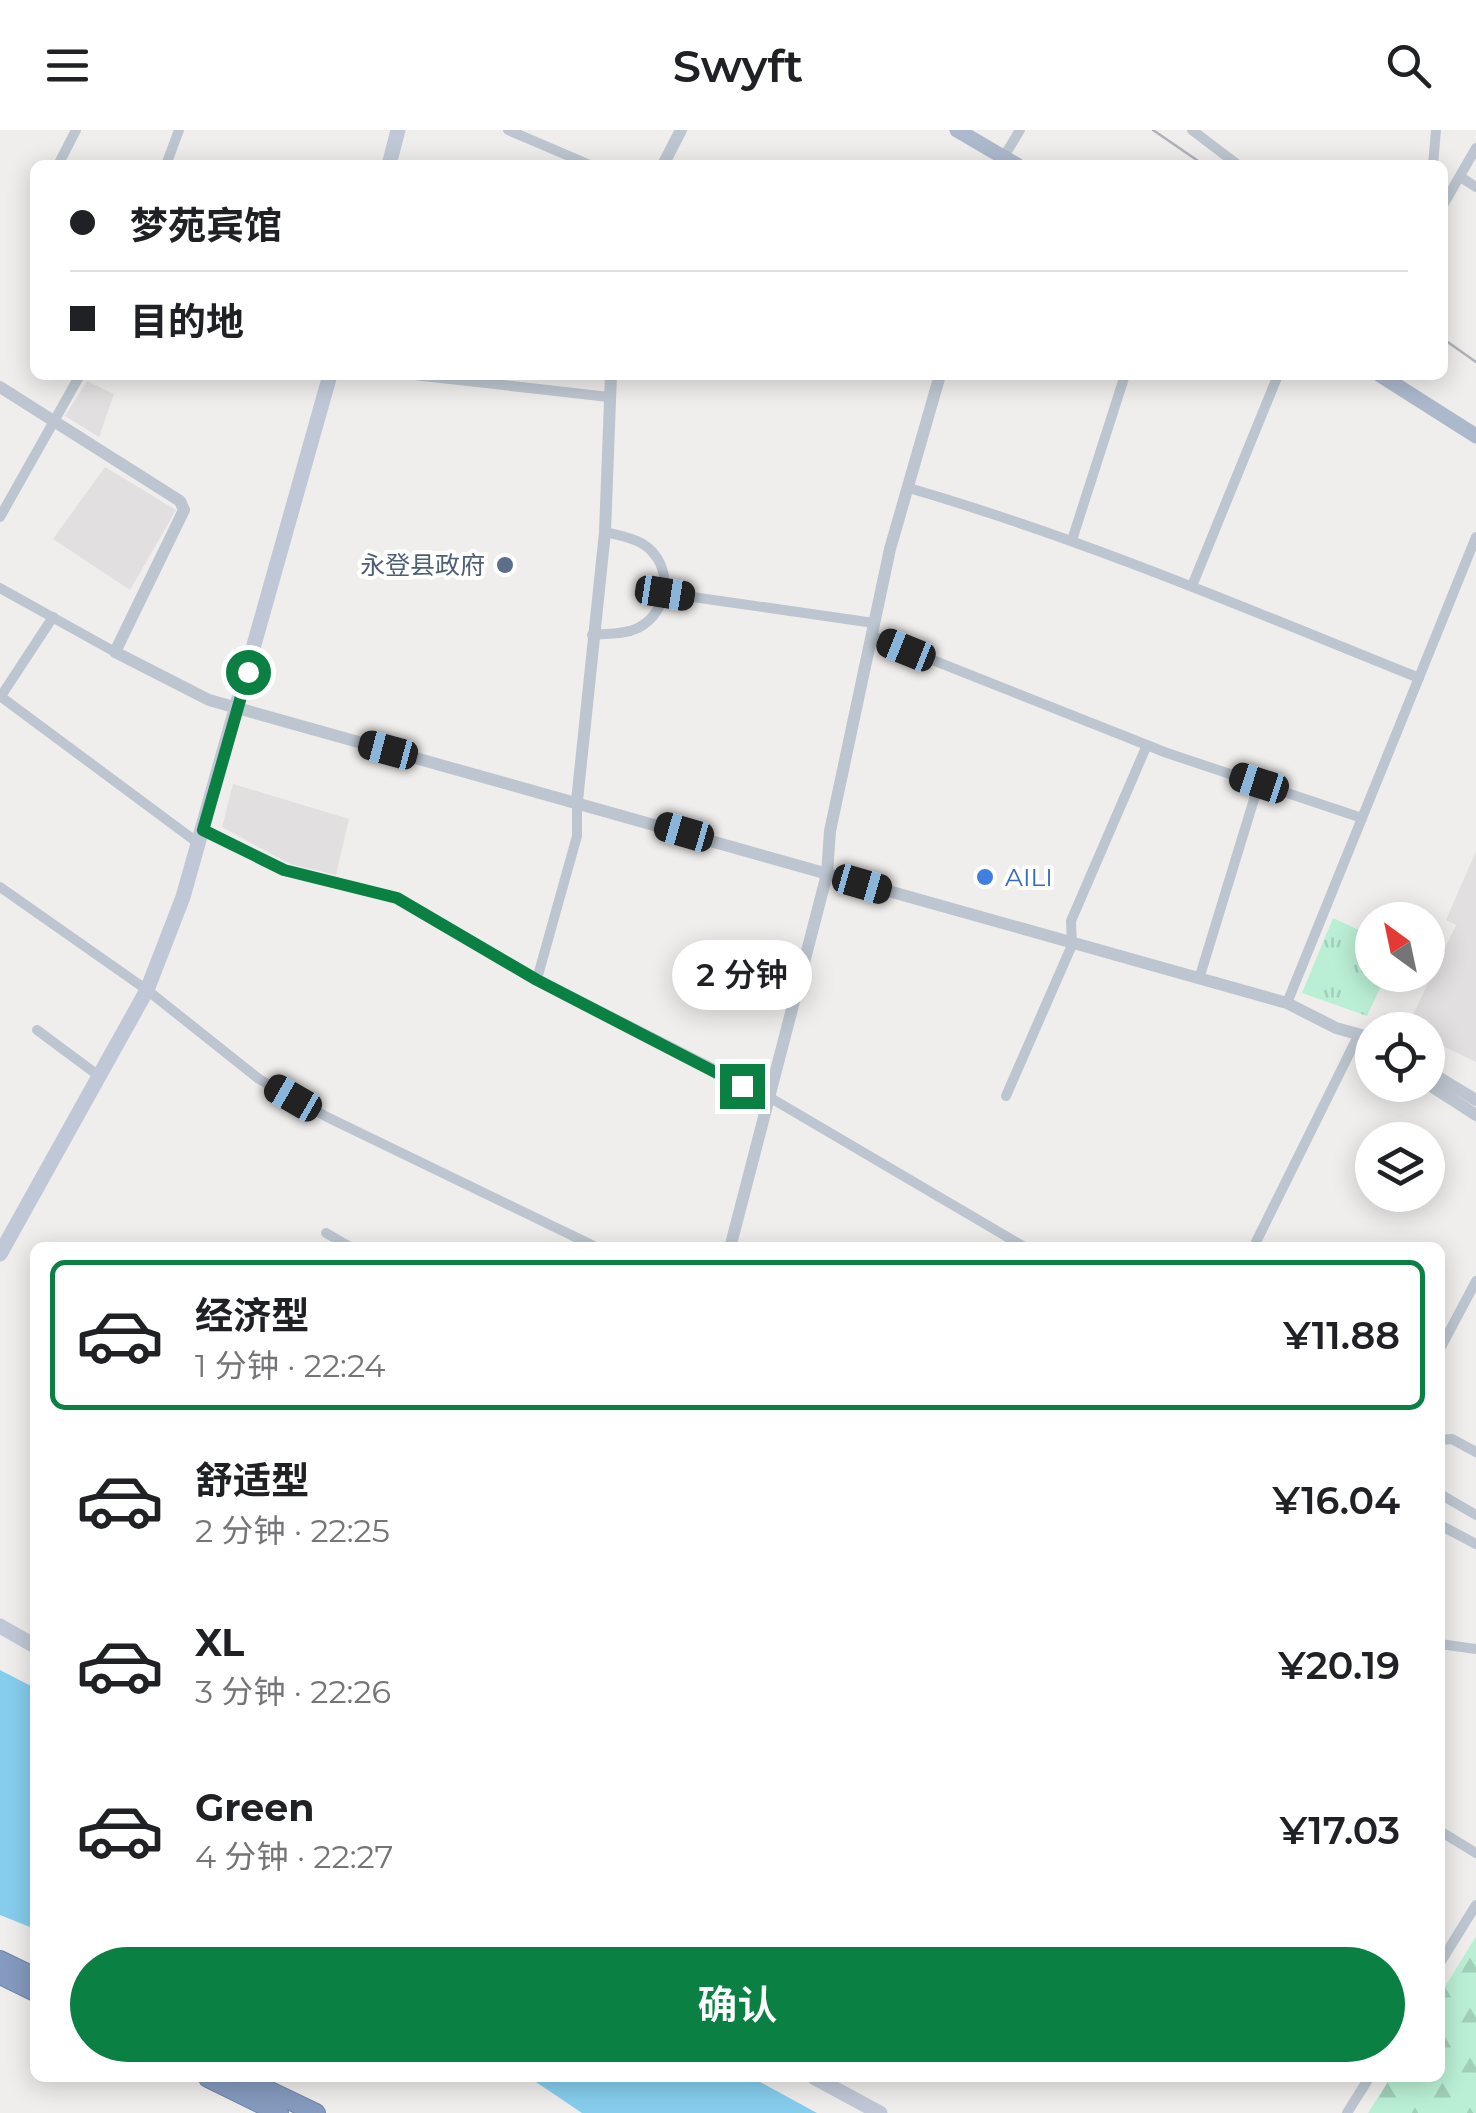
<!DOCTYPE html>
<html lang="zh">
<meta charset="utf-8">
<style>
body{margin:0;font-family:Montserrat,"Noto Sans SC",sans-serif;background:#f2f2f2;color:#202124;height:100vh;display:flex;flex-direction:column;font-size:38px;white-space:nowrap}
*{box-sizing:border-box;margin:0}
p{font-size:32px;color:#757577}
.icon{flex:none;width:55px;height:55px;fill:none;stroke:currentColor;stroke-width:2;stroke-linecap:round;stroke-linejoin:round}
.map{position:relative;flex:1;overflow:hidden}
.sheet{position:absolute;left:30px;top:1112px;width:1415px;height:840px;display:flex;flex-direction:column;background:#fff;border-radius:15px;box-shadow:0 5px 25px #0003}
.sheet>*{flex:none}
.top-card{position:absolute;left:30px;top:30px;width:1418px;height:220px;border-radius:15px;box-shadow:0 5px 25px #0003;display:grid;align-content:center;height:220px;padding:0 40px;background:#fff}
.needle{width:65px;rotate:327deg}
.buttons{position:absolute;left:1355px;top:772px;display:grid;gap:20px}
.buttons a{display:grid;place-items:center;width:90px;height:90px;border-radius:50%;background:#fff;box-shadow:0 5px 25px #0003;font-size:50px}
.end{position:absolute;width:45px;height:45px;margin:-22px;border:12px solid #0b8043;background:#fff;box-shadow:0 0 0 5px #fff}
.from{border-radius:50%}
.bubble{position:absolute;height:70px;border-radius:35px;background:#fff;box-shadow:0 5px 25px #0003;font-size:32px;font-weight:600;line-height:70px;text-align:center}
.car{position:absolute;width:30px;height:60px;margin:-30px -15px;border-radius:12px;box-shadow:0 0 8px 2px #0007;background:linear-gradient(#222 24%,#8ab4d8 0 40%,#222 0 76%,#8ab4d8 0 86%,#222 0)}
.top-card b{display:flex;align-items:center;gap:35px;height:95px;font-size:38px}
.top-card b+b{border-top:2px solid #e0e0e0}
.top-card i{width:25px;height:25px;background:#202124}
ul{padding:18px 0 0;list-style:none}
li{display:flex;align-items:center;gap:30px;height:150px;margin:0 20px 15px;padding:0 20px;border:5px solid transparent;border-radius:15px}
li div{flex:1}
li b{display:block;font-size:38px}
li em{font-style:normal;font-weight:600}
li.current{border-color:#0b8043}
li>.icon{width:90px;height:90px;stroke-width:1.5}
.cta{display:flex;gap:20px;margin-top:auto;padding:20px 40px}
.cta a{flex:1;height:115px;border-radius:60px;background:#0b8043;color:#fff;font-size:40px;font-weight:600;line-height:115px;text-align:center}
header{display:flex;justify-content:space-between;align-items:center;height:130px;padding:0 40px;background:#fff;font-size:45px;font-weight:600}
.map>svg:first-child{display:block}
</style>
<header><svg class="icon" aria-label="menu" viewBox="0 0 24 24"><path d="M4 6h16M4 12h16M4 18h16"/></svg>Swyft<svg class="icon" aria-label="search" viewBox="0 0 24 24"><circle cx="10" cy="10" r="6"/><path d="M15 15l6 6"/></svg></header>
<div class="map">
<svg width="1476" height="1983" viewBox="0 0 1476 1983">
<defs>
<pattern id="grass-tufts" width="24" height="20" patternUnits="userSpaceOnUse" patternTransform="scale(2.5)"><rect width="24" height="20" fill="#baefd5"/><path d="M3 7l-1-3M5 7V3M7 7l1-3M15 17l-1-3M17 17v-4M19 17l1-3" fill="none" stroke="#a1cfb9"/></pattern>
<pattern id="forest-firs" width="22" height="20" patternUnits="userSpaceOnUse" patternTransform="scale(2.5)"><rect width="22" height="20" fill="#baefd5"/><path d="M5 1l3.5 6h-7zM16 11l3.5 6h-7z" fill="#a1cfb9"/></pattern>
</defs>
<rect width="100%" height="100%" fill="#f0eeed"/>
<g fill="#e1dfdf">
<path d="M87,251L114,264L99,307L65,286Z"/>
<path d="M105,337L176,380L130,460L53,409Z"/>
<path d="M233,654L349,689L336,745L290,734L222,697Z"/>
<path d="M1476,721V932L1428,909V900H1408L1382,888L1385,883L1409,893L1456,795L1446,790Z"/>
</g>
<path fill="url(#grass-tufts)" d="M1333,788L1372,806V845H1386L1367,886L1302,863Z"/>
<path fill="url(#forest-firs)" d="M1476,1806V1983H1368L1390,1948H1440V1865Z"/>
<g fill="#86cded">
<path d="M0,1540L35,1558V1799L0,1785Z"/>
<path d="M530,1948H753L817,1983H582Z"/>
</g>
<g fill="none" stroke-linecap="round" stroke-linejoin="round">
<defs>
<g id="motorway">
<path d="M0,1830L35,1847"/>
<path d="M0,1845L35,1862"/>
<path d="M208,1948L279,1983"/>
<path d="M243,1948L316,1983"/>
</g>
</defs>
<use href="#motorway" stroke="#6f85aa" stroke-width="20"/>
<g stroke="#bdc6d0" stroke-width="10">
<path d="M508,0L590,35"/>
<path d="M1192,0L1238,35"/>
<path d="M1003,28L1020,0"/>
<path d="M58,35L76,0"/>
<path d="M166,35L179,0"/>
<path d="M1433,35L1436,0"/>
<path d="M1462,48L1476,57"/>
<path d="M1442,77L1476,18"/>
<path d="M414,245L609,267"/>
<path d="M909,358C1084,409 1250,480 1419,548"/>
<path d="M0,387L80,245"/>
<path d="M1072,410L1125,245"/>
<path d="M1192,456L1278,245"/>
<path d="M0,458L115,522"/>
<path d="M665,463L874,493"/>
<path d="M592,505C607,503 624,505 638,498C671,481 674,434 643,414C632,407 618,405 605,402"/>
<path d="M872,506L1167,623L1362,688"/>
<path d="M0,566L198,713"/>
<path d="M1,566L53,487"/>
<path d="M203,700L284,740L397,768L537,849L769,967L1026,1118"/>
<path d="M0,757L147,860L259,949L327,987L598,1118"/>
<path d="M537,849L577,706V671"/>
<path d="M1199,849L1259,653"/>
<path d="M1287,873L1476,407"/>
<path d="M37,900L99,946"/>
<path d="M1006,966L1072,815L1071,791L1147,615"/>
<path d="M326,1103L352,1118"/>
<path d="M1253,1118L1358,906"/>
<path d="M1440,1219L1476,1151"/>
<path d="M1440,1310L1452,1309L1476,1322"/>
<path d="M1440,1364L1476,1385"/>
<path d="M1440,1395L1476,1414"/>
<path d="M1440,1514L1476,1519"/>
<path d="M1440,1701L1476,1723"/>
<path d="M1440,1833L1476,1775"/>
<path d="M1347,1983L1369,1948"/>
</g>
<g stroke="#bdc6d0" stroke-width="12">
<path d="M663,35L681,0"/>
<path d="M0,257L180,371L184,380L115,522L209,570L1287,873L1336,898L1372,908"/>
<path d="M577,671L605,402L611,245"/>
<path d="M1428,941L1476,970"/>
<path d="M1428,954L1476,985"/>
<path d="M730,1118L827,744L830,701L890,419L940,245"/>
</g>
<g stroke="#c0c8d7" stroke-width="15">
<path d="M389,35L398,0"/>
<path d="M0,1124L147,860L183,767L330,245"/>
<path d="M0,1496L35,1516"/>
<path d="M815,1948L880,1983"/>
</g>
<g stroke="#acb9cd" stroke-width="15">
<path d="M957,0L1017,35"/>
<path d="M1380,245L1476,306"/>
</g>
<use href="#motorway" stroke="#849abe" stroke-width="18"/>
<g stroke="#afb2b8" stroke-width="2.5">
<path d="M1153,0L1204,35"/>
<path d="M1442,208L1476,232"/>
</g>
</g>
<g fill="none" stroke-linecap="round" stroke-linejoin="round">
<path stroke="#0b8043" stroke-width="12" d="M248,542L203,700L284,740L397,768L537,850L742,956"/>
</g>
<circle fill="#5c6f8a" stroke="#fff" stroke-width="4" cx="505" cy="435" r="10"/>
<circle fill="#3f7fe0" stroke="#fff" stroke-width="4" cx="985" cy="747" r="10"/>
<g text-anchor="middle" stroke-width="8" stroke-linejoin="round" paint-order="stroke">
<g font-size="25" fill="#4e5e75" stroke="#fff" text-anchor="end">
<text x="485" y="444">永登县政府</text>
</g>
<g font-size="25" fill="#366cbe" stroke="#fff" text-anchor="start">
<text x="1005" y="756">AILI</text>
</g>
</g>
</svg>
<div class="buttons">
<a><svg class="needle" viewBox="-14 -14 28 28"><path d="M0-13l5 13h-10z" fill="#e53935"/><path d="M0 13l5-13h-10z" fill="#757577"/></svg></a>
<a><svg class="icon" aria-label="locate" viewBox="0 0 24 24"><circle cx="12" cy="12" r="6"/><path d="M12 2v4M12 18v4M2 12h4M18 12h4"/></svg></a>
<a><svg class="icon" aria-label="layers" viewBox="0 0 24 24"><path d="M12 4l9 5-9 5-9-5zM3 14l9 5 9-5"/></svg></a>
</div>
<i class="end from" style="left:248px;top:542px"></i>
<i class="end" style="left:742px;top:956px"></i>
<div class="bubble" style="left:672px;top:810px;width:140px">2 分钟</div>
<i class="car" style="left:665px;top:463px;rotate:99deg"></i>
<i class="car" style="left:906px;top:520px;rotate:292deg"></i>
<i class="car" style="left:388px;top:620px;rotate:285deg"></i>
<i class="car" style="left:1259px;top:653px;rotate:288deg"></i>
<i class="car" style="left:684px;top:702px;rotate:286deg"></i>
<i class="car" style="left:862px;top:754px;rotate:106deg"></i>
<i class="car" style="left:293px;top:968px;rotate:300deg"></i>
<div class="top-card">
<b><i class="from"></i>梦苑宾馆</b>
<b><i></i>目的地</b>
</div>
<section class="sheet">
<ul>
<li class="current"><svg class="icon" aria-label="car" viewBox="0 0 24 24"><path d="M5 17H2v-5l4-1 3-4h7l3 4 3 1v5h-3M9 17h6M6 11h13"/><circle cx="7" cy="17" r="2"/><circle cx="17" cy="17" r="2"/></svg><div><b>经济型</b><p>1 分钟 · 22:24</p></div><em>¥11.88</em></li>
<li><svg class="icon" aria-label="car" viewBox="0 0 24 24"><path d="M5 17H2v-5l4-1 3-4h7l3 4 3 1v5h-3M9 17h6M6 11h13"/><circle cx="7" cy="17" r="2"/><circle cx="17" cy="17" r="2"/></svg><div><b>舒适型</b><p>2 分钟 · 22:25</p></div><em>¥16.04</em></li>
<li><svg class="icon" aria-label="car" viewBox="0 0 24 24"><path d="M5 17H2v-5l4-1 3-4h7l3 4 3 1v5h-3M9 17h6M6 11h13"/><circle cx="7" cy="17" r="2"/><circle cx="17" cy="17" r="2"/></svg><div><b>XL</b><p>3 分钟 · 22:26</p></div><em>¥20.19</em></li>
<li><svg class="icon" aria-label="car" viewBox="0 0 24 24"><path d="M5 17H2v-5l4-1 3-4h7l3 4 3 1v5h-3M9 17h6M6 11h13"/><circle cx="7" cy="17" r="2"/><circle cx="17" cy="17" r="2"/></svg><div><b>Green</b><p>4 分钟 · 22:27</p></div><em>¥17.03</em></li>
</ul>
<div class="cta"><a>确认</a></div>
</section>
</div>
